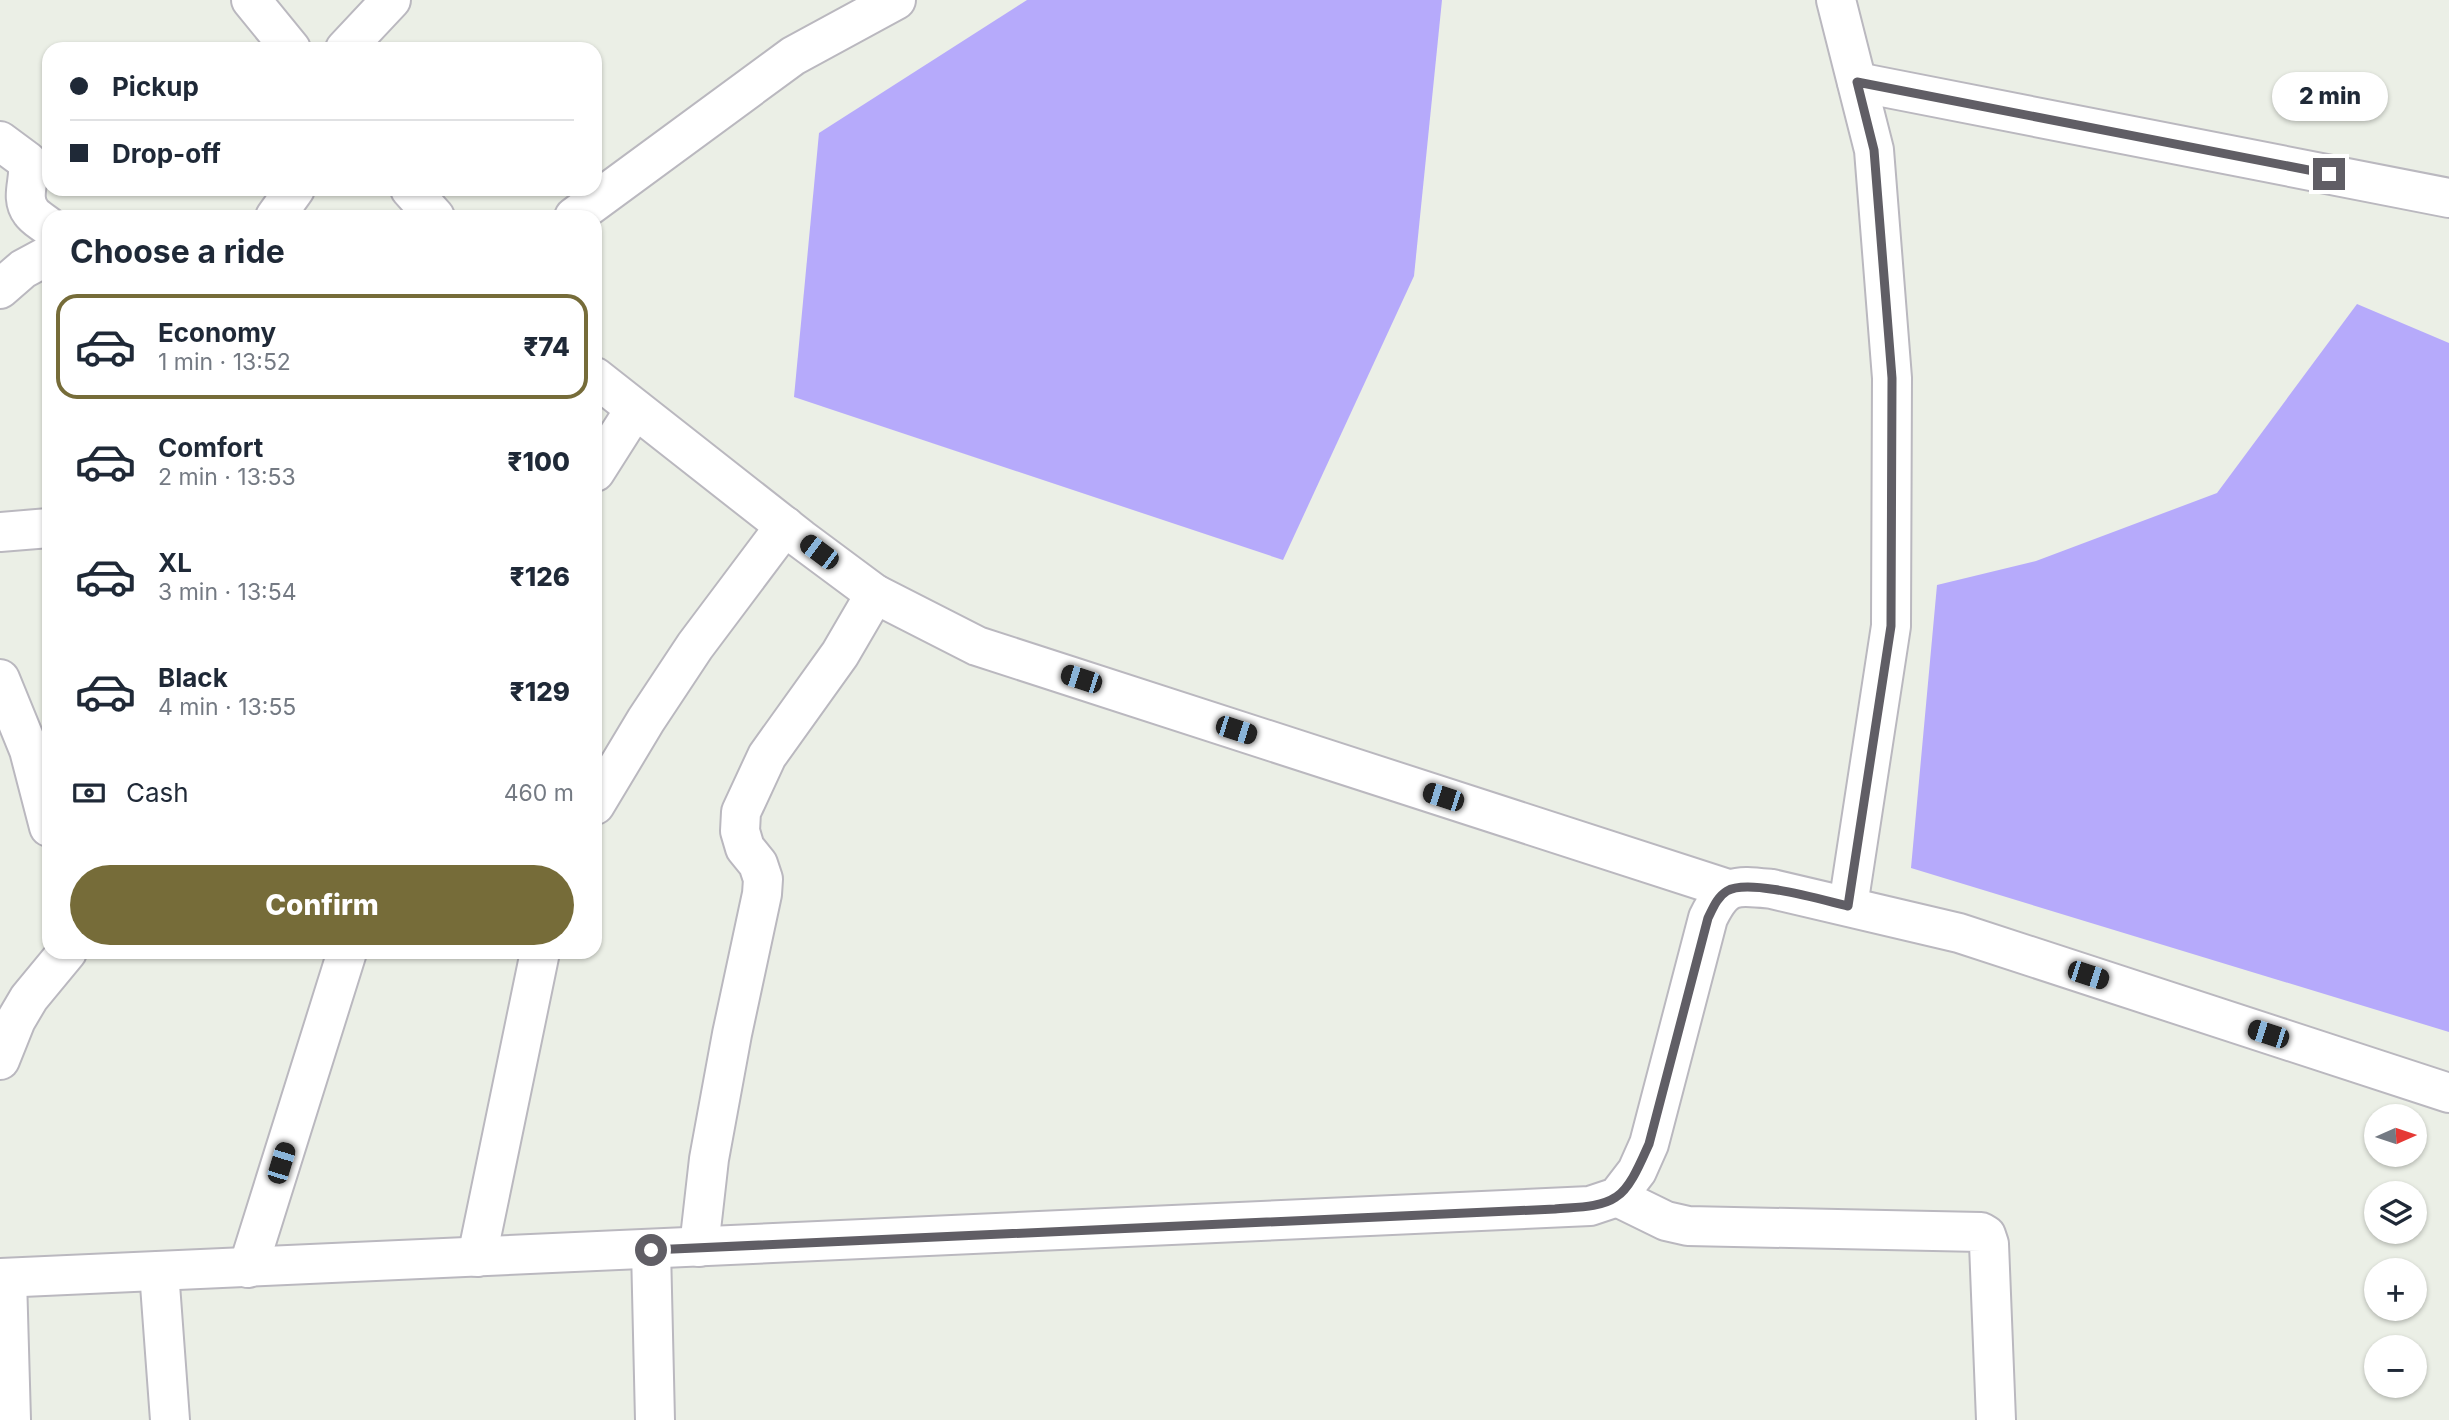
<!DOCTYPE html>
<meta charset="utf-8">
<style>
body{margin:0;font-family:Inter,sans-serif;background:#f6f6f7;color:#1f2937;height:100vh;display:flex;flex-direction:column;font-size:26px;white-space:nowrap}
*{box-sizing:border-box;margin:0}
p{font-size:23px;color:#747a83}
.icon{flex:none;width:38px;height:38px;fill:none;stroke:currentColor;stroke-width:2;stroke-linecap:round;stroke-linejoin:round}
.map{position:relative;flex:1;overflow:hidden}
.details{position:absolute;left:42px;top:210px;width:560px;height:749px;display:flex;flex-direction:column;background:#fff;border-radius:21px;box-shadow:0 2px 5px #0004}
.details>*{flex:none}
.hud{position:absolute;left:42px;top:42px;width:560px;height:154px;border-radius:21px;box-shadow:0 2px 5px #0004;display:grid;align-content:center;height:154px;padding:0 28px;background:#fff}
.needle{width:46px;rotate:87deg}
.tools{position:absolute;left:2364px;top:1104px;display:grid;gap:14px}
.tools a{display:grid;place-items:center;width:63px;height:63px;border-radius:50%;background:#fff;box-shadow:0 2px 5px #0004;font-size:35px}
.end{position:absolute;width:32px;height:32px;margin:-16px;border:9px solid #605e65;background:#fff;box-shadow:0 0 0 4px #fff}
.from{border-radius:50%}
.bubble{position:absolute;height:49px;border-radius:24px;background:#fff;box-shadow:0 2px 5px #0004;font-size:23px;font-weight:800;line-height:49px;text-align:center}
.car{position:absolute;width:21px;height:42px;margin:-21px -10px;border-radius:9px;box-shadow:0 0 5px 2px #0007;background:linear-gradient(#222 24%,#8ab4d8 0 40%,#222 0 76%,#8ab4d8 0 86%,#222 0)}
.hud b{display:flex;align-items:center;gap:24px;height:66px;font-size:26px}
.hud b+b{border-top:2px solid #e0e1e3}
.hud i{width:18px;height:18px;background:#1f2937}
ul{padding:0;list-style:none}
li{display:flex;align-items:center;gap:21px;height:105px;margin:0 14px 10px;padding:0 14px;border:4px solid transparent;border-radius:21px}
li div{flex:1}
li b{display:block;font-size:26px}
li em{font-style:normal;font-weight:800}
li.on{border-color:#766c39}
li>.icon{width:63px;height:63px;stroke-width:1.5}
h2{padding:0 28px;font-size:32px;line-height:84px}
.pay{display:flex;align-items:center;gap:18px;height:77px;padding:0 28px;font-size:26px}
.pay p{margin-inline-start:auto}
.button{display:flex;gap:14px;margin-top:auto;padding:14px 28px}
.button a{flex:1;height:80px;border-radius:42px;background:#766c39;color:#fff;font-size:28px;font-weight:800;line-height:80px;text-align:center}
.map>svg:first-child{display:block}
</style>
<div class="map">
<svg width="2449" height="1420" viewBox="0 0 2449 1420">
<rect width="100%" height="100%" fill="#ebefe6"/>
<g fill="#b6aafb">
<path d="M1027,0H1442L1414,276L1283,560L794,397L819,133Z"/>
<path d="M2357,304L2449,343V1032L1911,868L1937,585L2036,561L2217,493Z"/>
</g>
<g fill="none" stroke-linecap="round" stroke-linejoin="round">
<defs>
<g id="minor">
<path d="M251,0L291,49"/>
<path d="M1836,0L1874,150L1892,378L1891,626L1848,906"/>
<path d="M345,49L391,0"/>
<path d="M1857,82L2449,198"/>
<path d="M0,141L27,161C32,178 19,196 31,212C35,218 43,222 49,227"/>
<path d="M410,189L435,217"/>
<path d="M275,217L295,189"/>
<path d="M574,217L793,56L896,0"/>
<path d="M0,289L23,269L49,255"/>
<path d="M595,377L801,539L875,594L977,646L1728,889"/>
<path d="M595,472L635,409"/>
<path d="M0,532L49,528"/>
<path d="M0,679L29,750L49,827"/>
<path d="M595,805L646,720L695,646L785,526"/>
<path d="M0,1060L16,1020L29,998L67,952"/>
<path d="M1617,1197L1666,1221L1688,1226L1981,1232L1986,1235L1989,1244L1996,1420"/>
<path d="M699,1247L709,1159L732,1034L762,894L763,879L758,864L745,848L740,831L741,812L767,756L840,654L875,594"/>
<path d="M651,1249L655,1420"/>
<path d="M477,1257L540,952"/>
<path d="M248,1268L347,952"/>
<path d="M159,1271L170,1420"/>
<path d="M0,1278L1590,1206L1617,1197L1637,1171L1649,1144L1708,918C1725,883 1735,885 1772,889L1959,933L2449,1093"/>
<path d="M7,1278L11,1420"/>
</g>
</defs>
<use href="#minor" stroke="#bab8bf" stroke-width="42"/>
<use href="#minor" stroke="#fff" stroke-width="38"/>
</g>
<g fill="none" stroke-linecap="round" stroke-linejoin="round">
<path stroke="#605e65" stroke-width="9" d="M651,1250L1555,1209C1574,1207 1600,1208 1616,1197C1631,1188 1642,1159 1649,1144L1708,918C1713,908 1717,897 1727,891C1748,878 1822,900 1848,906L1891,626L1892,378L1874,150L1857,82L2329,174"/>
</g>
</svg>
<div class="tools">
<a><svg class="needle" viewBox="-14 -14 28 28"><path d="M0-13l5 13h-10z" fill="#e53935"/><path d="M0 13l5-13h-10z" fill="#747a83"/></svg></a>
<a><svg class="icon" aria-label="layers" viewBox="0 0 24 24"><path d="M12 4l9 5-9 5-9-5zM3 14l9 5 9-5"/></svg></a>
<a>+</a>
<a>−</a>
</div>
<i class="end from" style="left:651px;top:1250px"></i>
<i class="end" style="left:2329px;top:174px"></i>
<div class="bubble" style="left:2272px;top:72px;width:116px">2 min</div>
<i class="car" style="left:819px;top:552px;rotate:307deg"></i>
<i class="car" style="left:1081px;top:679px;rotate:288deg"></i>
<i class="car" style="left:1236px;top:730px;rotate:108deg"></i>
<i class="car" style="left:1443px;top:797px;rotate:288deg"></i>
<i class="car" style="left:2088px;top:975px;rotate:108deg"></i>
<i class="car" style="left:2268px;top:1034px;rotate:288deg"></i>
<i class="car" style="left:281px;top:1163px;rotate:17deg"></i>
<div class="hud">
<b><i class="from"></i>Pickup</b>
<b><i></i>Drop-off</b>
</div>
<section class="details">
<h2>Choose a ride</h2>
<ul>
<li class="on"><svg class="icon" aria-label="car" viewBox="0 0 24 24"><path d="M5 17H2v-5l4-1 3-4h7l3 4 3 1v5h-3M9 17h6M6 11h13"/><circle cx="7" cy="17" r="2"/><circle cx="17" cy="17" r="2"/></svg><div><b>Economy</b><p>1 min · 13:52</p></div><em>₹74</em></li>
<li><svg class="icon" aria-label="car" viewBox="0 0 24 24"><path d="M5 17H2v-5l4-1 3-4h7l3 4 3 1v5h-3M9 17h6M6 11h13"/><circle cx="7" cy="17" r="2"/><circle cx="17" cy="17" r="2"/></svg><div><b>Comfort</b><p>2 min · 13:53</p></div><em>₹100</em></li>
<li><svg class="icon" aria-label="car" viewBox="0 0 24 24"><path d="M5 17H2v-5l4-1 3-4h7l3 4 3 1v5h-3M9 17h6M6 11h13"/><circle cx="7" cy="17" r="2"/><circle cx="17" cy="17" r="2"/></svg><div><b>XL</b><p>3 min · 13:54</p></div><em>₹126</em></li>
<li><svg class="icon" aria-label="car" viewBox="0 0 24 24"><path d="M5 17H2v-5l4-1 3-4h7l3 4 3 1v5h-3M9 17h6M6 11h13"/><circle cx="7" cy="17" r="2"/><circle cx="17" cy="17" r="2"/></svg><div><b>Black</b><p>4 min · 13:55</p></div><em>₹129</em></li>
</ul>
<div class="pay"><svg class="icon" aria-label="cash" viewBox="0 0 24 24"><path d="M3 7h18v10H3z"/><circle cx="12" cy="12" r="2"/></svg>Cash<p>460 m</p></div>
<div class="button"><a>Confirm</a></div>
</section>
</div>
